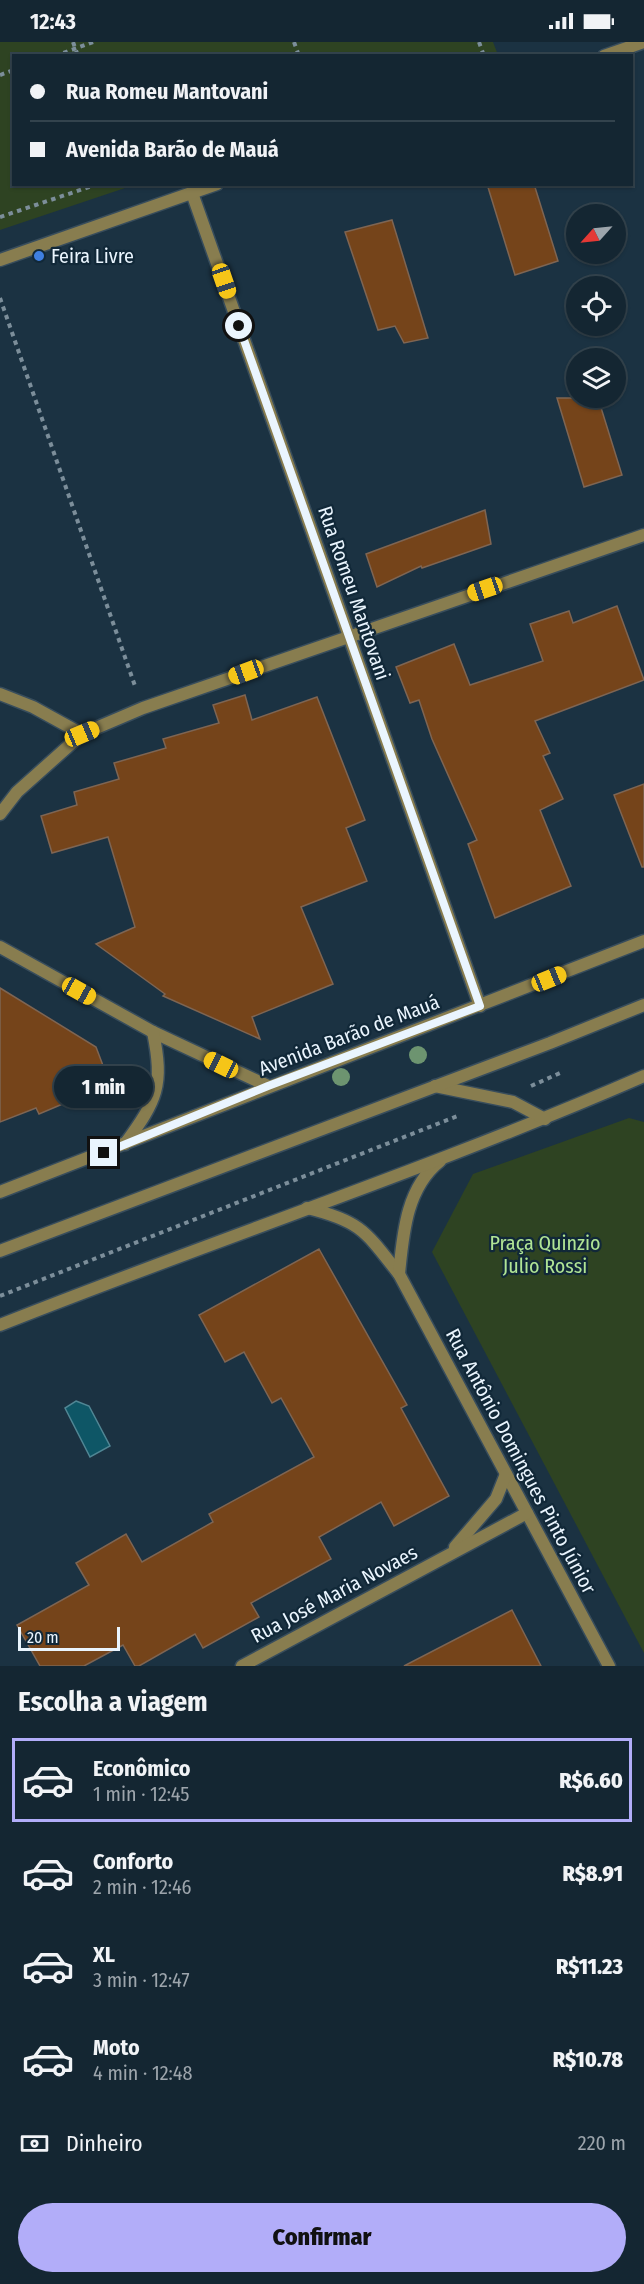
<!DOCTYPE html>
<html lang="pt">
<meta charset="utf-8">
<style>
body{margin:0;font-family:"Fira Sans Condensed",sans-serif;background:#21323e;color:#f1f3f6;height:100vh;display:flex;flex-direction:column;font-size:22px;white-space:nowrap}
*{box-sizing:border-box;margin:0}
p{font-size:20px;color:#9da5ac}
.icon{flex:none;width:33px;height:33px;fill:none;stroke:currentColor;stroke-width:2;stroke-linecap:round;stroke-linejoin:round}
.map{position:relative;height:1624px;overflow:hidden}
.drawer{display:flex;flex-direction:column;background:#142632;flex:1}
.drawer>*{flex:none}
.hud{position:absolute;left:12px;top:12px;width:621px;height:132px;border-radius:0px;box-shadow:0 2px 4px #0004,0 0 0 2px #33434d;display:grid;align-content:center;height:132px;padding:0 18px;background:#142632}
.needle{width:39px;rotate:243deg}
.fabs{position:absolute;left:566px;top:162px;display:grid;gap:12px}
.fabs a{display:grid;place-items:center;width:60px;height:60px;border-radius:50%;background:#142632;box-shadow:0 2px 4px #0004,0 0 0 2px #33434d;font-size:30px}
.scale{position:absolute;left:18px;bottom:15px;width:102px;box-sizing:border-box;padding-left:6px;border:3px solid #eaf5fe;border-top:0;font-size:16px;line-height:21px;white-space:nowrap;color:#eaf5fe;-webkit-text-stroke:4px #112838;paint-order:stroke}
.end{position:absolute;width:27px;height:27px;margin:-14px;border:8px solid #eaf5fe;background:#111;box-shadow:0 0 0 3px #111}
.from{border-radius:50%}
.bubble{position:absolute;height:42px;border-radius:21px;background:#142632;box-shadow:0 2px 4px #0004,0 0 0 2px #33434d;font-size:20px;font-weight:800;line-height:42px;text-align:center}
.car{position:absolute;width:18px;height:36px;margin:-18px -9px;border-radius:8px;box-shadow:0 0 4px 2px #0007;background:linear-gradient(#f5c518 24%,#345 0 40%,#f5c518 0 76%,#345 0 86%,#f5c518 0)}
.hud b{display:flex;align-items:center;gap:21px;height:57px;font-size:22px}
.hud b+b{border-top:2px solid #33434d}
.hud i{width:15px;height:15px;background:#f1f3f6}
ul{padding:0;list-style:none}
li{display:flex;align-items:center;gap:18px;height:84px;margin:0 12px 9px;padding:0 6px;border:3px solid transparent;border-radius:0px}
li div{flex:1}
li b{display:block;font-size:22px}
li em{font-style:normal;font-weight:800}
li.current{border-color:#b2adf9}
li>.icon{width:54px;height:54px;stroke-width:1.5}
h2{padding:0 18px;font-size:27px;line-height:72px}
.pay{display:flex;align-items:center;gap:15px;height:66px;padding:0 18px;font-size:22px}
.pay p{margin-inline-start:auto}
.cta{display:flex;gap:12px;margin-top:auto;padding:12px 18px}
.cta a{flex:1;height:69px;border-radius:36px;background:#b2adf9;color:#111;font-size:24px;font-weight:800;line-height:69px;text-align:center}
.status{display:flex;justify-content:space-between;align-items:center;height:42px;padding:0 30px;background:#142632;direction:ltr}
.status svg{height:16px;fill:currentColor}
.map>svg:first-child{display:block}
</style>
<div class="status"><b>12:43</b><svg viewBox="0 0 49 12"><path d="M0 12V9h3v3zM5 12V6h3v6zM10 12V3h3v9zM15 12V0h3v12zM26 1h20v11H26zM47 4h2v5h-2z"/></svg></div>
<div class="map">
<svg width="644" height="1624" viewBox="0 0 644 1624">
<rect width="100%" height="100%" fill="#1b3242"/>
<g fill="#2e4322">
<path d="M0,0H493L498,13L14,14V142L134,143L0,188Z"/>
<path d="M629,1076L644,1080V1611L432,1210L473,1132Z"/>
</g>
<path fill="#0e5666" stroke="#508694" stroke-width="1.5" d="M76,1359L89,1364L110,1404L90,1415L65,1366Z"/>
<g fill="#75441a" stroke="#7e6553" stroke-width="1.5">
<path d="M487,142H534L558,219L515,233Z"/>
<path d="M392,178L428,296L404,301L395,284L378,288L345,190Z"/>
<path d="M557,356H598L622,433L584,445Z"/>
<path d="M485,468L491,502L422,526L421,524L377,545L366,512Z"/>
<path d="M617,564L644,638L535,679L550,711L543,714L563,757L540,768L571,844L495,876L468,802L477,798L432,697L419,658L410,661L396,625L454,602L470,643L543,619L530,582L569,569L573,581Z"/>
<path d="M245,653L252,678L317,655L365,778L346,786L367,839L301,865L333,942L252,975L260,997L163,954L165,952L96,902L135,885L108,795L52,811L41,774L77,763L74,750L119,737L114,721L166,706L163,697L219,681L213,663Z"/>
<path d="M644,742V825H642L614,753Z"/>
<path d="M0,946L96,1005L110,1042L39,1072L36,1066L0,1080Z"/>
<path d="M319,1207L407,1363L401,1366L449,1454L394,1484L381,1460L319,1495L331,1517L251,1561L259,1575L203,1606L195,1592L139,1624H135L123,1603L84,1624H40L17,1583L89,1543L76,1521L126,1492L142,1520L213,1480L209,1472L314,1415L281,1356L272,1361L244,1310L225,1320L199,1273Z"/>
<path d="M512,1568L541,1624H404Z"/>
</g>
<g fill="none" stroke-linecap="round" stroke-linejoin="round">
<defs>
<g id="minor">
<path d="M192,151L480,964"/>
<path d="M0,652L33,665L82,692"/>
<path d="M0,772L17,750L82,692L143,666L644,493"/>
<path d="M0,905L153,990L268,1044"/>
<path d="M125,1102C157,1058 164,1044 153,990"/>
<path d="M0,1150L644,899"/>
<path d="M307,1166C361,1179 366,1190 399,1232L609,1624"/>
<path d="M399,1232C403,1192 406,1146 440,1119"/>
<path d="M0,1283C214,1198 433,1126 644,1034"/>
<path d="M455,1505L496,1457L506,1432"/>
<path d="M242,1624L527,1471"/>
</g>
<g id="tertiary">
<path d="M604,14L644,0"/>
<path d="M0,218L217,142"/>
<path d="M435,1044L513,1060L545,1077"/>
<path d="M0,1209L550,1001L644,963"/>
</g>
</defs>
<use href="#minor" stroke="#384d5c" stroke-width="15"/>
<use href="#tertiary" stroke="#384d5c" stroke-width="15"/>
<g stroke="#7c8e9a" stroke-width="4" stroke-dasharray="4.5 4.5" stroke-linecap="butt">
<path d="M73,0L78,14"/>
<path d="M294,0L299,14"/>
<path d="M479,0L484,14"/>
<path d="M55,14L93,0"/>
<path d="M0,33L14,28"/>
<path d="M0,175L98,142"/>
<path d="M0,256L135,644"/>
<path d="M531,1044L560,1031"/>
<path d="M0,1254L460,1073"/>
</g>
<use href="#minor" stroke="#887d4f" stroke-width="12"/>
<use href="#tertiary" stroke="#887d4f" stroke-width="12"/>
</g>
<g fill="#6d9470">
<circle cx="418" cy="1013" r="9"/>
<circle cx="341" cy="1035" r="9"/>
</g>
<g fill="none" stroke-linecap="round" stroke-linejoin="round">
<path stroke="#eaf5fe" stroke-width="8" d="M104,1111L268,1044L480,964L239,284"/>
</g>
<circle fill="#3f7fe0" stroke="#112838" stroke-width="2" cx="39" cy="214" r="6"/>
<g text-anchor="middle" stroke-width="4.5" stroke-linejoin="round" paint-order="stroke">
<g font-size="20" fill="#eaf5fe" stroke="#112838" text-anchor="start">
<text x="51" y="221">Feira Livre</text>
</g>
<g font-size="20" fill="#eaf5fe" stroke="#112838">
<text transform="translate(354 551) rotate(71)" y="7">Rua Romeu Mantovani</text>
<text transform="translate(349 993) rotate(-21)" y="7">Avenida Barão de Mauá</text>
<text transform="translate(521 1419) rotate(62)" y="7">Rua Antônio Domingues Pinto Júnior</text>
<text transform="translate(334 1552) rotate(-28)" y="7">Rua José Maria Novaes</text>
</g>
<g font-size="20" fill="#b0e495" stroke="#112838">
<text x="545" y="1208">Praça Quinzio<tspan x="545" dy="23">Julio Rossi</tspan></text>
</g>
</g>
</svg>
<div class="fabs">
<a><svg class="needle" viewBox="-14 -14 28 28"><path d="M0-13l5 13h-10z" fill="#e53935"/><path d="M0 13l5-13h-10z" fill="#9da5ac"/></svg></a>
<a><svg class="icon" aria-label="locate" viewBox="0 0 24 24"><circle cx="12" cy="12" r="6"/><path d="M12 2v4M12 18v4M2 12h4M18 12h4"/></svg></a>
<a><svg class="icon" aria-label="layers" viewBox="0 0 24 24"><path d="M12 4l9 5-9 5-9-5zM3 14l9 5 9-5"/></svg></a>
</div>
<div class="scale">20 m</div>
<i class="end from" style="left:239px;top:284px"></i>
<i class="end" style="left:104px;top:1111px"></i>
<div class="bubble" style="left:54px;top:1024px;width:99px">1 min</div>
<i class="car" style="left:224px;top:239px;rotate:161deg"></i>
<i class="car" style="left:485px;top:547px;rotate:251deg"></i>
<i class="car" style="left:246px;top:630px;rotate:250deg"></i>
<i class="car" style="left:82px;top:692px;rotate:67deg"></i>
<i class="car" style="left:549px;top:937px;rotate:68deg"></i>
<i class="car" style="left:79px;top:949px;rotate:119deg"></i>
<i class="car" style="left:221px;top:1023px;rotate:296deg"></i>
<div class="hud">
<b><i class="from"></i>Rua Romeu Mantovani</b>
<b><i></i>Avenida Barão de Mauá</b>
</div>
</div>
<section class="drawer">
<h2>Escolha a viagem</h2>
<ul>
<li class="current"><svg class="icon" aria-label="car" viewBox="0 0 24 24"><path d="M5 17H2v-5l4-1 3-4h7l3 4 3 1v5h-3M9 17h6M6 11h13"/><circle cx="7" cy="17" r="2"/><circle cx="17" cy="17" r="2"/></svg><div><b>Econômico</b><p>1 min · 12:45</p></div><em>R$6.60</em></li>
<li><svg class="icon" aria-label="car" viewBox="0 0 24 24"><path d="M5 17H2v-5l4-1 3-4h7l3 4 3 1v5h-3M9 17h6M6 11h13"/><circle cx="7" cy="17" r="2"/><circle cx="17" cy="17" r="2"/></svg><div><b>Conforto</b><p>2 min · 12:46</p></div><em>R$8.91</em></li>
<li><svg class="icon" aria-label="car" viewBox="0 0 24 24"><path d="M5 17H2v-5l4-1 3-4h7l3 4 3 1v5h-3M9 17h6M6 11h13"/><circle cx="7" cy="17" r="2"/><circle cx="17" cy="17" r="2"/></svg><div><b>XL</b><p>3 min · 12:47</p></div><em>R$11.23</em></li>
<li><svg class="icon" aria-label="car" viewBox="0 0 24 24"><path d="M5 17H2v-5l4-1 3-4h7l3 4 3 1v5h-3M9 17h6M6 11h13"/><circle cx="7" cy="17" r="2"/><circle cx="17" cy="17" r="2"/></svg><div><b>Moto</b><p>4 min · 12:48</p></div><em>R$10.78</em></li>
</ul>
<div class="pay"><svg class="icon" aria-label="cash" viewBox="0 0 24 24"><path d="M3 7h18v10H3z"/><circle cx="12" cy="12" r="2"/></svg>Dinheiro<p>220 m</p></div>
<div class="cta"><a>Confirmar</a></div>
</section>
